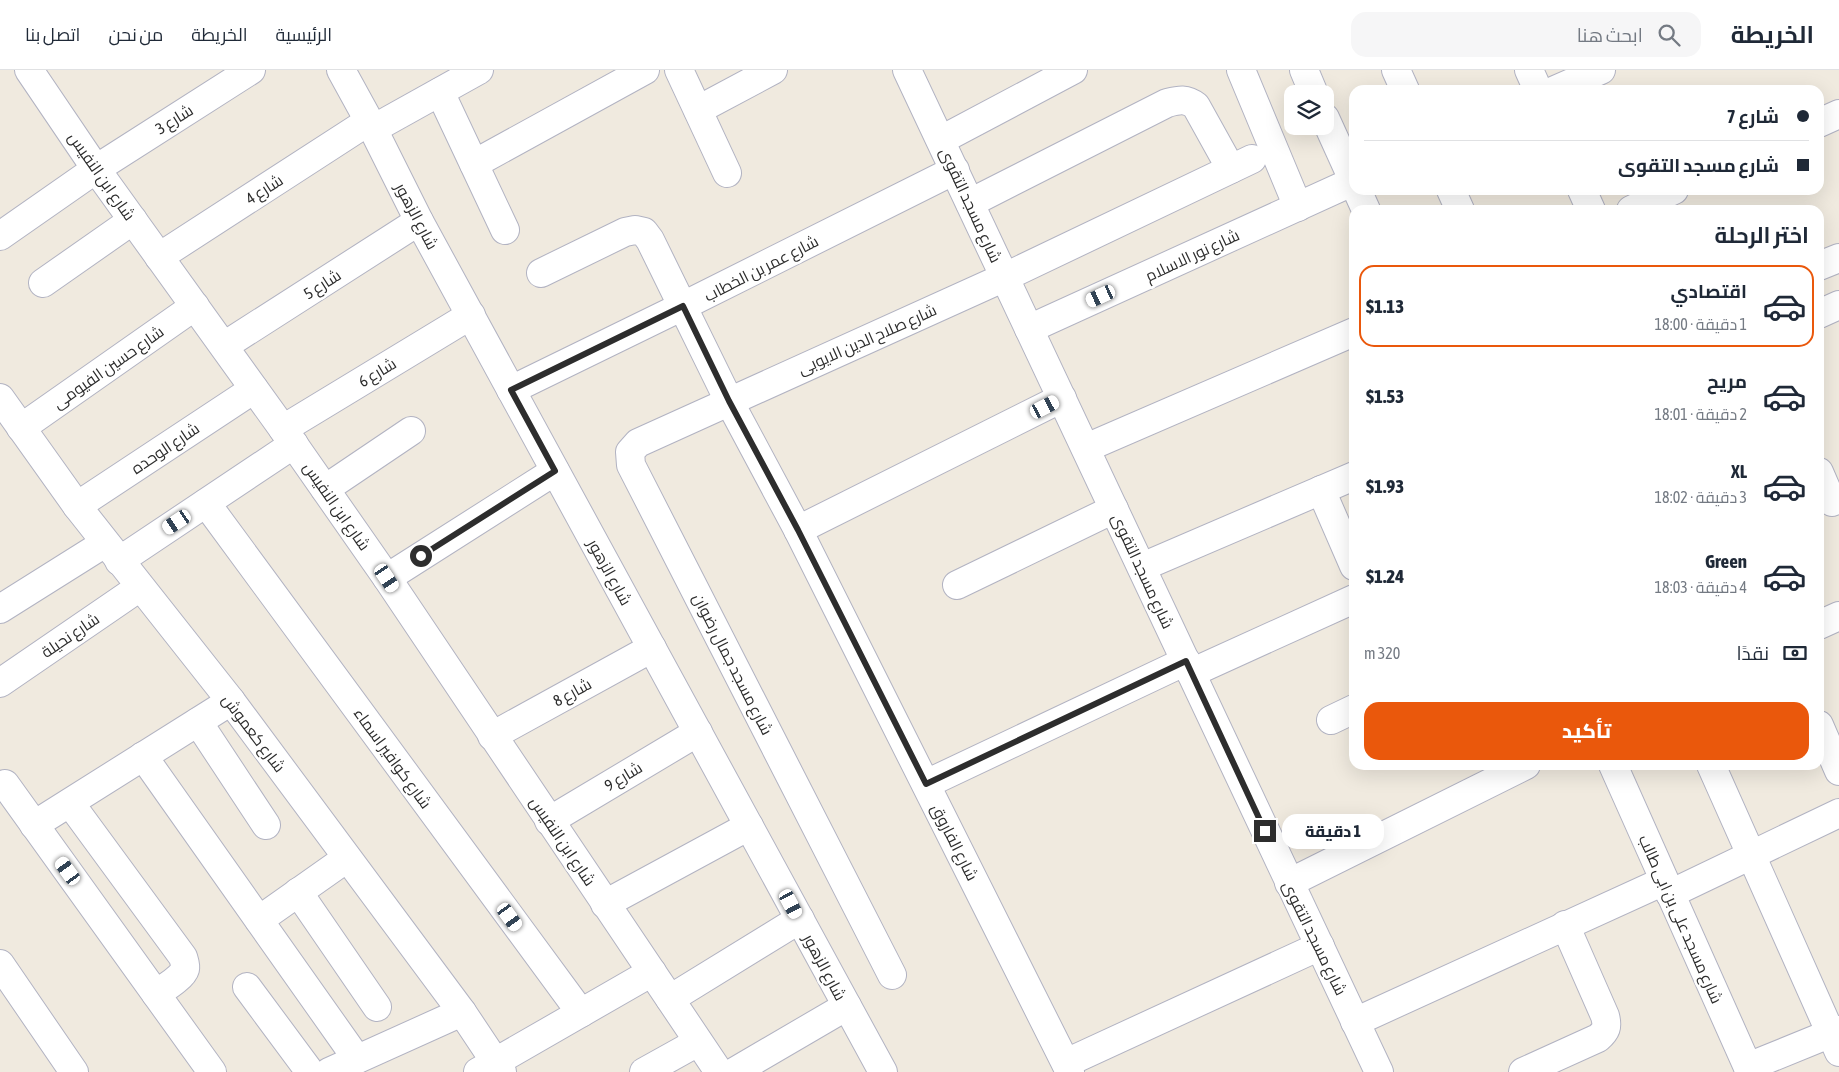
<!DOCTYPE html>
<html lang="ar">
<meta charset="utf-8">
<style>
body{margin:0;font-family:"Asap Condensed",Cairo,sans-serif;background:#f6f6f7;color:#1f2937;direction:rtl;height:100vh;display:flex;flex-direction:column;font-size:19px;white-space:nowrap}
*{box-sizing:border-box;margin:0}
p{font-size:16px;color:#747a83}
.icon{flex:none;width:28px;height:28px;fill:none;stroke:currentColor;stroke-width:2;stroke-linecap:round;stroke-linejoin:round}
.map{position:relative;flex:1;overflow:hidden;direction:ltr}
.sheet{position:absolute;left:1349px;top:135px;width:475px;height:565px;display:flex;flex-direction:column;background:#fff;border-radius:15px;box-shadow:0 5px 20px #0002;direction:rtl}
.sheet>*{flex:none}
.banner{position:absolute;left:1349px;top:15px;width:475px;height:110px;border-radius:15px;box-shadow:0 5px 20px #0002;direction:rtl;display:grid;align-content:center;height:110px;padding:0 15px;background:#fff}
.controls{position:absolute;left:1284px;top:15px;display:grid;gap:10px}
.controls a{display:grid;place-items:center;width:50px;height:50px;border-radius:10px;background:#fff;box-shadow:0 5px 20px #0002;font-size:25px}
.end{position:absolute;width:22px;height:22px;margin:-11px;border:6px solid #2d2d2d;background:#fff;box-shadow:0 0 0 2px #fff}
.from{border-radius:50%}
.bubble{position:absolute;height:35px;border-radius:15px;background:#fff;box-shadow:0 5px 20px #0002;font-size:16px;font-weight:800;line-height:35px;text-align:center;direction:rtl}
.car{position:absolute;width:15px;height:30px;margin:-15px -8px;border-radius:6px;box-shadow:0 0 4px 1px #0007;background:linear-gradient(#fff 24%,#345 0 40%,#fff 0 76%,#345 0 86%,#fff 0)}
.banner b{display:flex;align-items:center;gap:18px;height:48px;font-size:19px}
.banner b+b{border-top:1px solid #e0e1e3}
.banner i{width:12px;height:12px;background:#1f2937}
ul{padding:0;list-style:none}
li{display:flex;align-items:center;gap:15px;height:82px;margin:0 10px 8px;padding:0 5px;border:2px solid transparent;border-radius:15px}
li div{flex:1}
li b{display:block;font-size:19px}
li em{font-style:normal;font-weight:800}
li.selected{border-color:#ea580c}
li>.icon{width:45px;height:45px;stroke-width:1.5}
h2{padding:0 15px;font-size:22px;line-height:60px}
.pay{display:flex;align-items:center;gap:12px;height:55px;padding:0 15px;font-size:19px}
.pay p{margin-inline-start:auto}
.button{display:flex;gap:10px;margin-top:auto;padding:10px 15px}
.button a{flex:1;height:58px;border-radius:15px;background:#ea580c;color:#fff;font-size:20px;font-weight:800;line-height:58px;text-align:center}
header{display:flex;align-items:center;gap:30px;box-sizing:border-box;height:70px;padding:0 25px;background:#fff;border-bottom:1px solid #e0e1e3}
header strong{font-size:24px}
nav{display:flex;gap:28px;margin-inline-start:auto;font-size:18px}
.search{width:350px;height:45px;background:#f6f6f7;display:flex;align-items:center;gap:12px;box-sizing:border-box;padding:0 18px;border-radius:15px;color:#747a83;font-size:19px}
.map>svg:first-child{display:block}
</style>
<header>
<strong>الخريطة</strong>
<div class="search"><svg class="icon" aria-label="search" viewBox="0 0 24 24"><circle cx="10" cy="10" r="6"/><path d="M15 15l6 6"/></svg>ابحث هنا</div>
<nav><a>الرئيسية</a><a>الخريطة</a><a>من نحن</a><a>اتصل بنا</a></nav>
</header>
<div class="map">
<svg width="1839" height="1002" viewBox="0 0 1839 1002">
<rect width="100%" height="100%" fill="#f0eadf"/>
<g fill="none" stroke-linecap="round" stroke-linejoin="round">
<defs>
<g id="minor">
<path d="M29,0L96,99L283,359L387,508L719,1002"/>
<path d="M341,0L369,51L419,151L883,1002"/>
<path d="M679,0L727,103"/>
<path d="M907,0L1379,1002"/>
<path d="M1241,0L1298,137"/>
<path d="M1304,0L1314,24"/>
<path d="M1396,0L1405,20"/>
<path d="M1529,0L1538,20"/>
<path d="M1555,20L1601,0"/>
<path d="M440,22L505,160"/>
<path d="M698,40L773,0"/>
<path d="M1325,48L1354,112"/>
<path d="M1819,53L1839,44"/>
<path d="M373,59L479,0"/>
<path d="M941,70L1073,0"/>
<path d="M474,94L645,0"/>
<path d="M1357,120L1366,140"/>
<path d="M1451,120L1460,140"/>
<path d="M1582,120L1591,140"/>
<path d="M970,133L1167,33C1179,30 1186,28 1196,36L1231,99"/>
<path d="M1631,140L1674,120"/>
<path d="M0,166L96,99L251,0"/>
<path d="M159,187L369,51"/>
<path d="M1819,196L1839,188"/>
<path d="M541,203L625,162L635,160L644,162L650,170L729,331L798,460L1070,1002"/>
<path d="M43,213L133,150"/>
<path d="M1819,244L1839,235"/>
<path d="M1029,259L1354,111"/>
<path d="M224,276L419,151"/>
<path d="M511,320L683,236L955,100"/>
<path d="M0,328L77,436L231,631L462,942L502,1002"/>
<path d="M21,358L195,236"/>
<path d="M283,359L471,245"/>
<path d="M1086,378L1354,262"/>
<path d="M1819,402L1832,432"/>
<path d="M325,419L411,361"/>
<path d="M1321,420L1354,496"/>
<path d="M206,433L581,943"/>
<path d="M77,436L254,319"/>
<path d="M798,460L1062,328"/>
<path d="M119,491L294,374"/>
<path d="M1142,497L1354,406"/>
<path d="M387,508L555,401"/>
<path d="M957,515L1114,439"/>
<path d="M0,539L105,473"/>
<path d="M1819,555L1839,546"/>
<path d="M1191,603L1354,529"/>
<path d="M0,613L140,517"/>
<path d="M1331,650L1354,639"/>
<path d="M198,652L266,755"/>
<path d="M1819,655L1839,701"/>
<path d="M492,666L652,578"/>
<path d="M143,686L357,989"/>
<path d="M1613,695L1750,1002"/>
<path d="M1711,695L1839,982"/>
<path d="M5,714L212,1002"/>
<path d="M926,714L1186,591"/>
<path d="M70,733L183,887C184,891 186,895 185,899C183,907 163,919 156,924"/>
<path d="M549,751L698,662"/>
<path d="M34,755L231,631"/>
<path d="M1289,813L1526,695"/>
<path d="M298,822L377,937"/>
<path d="M1670,824L1839,743"/>
<path d="M605,834L749,756"/>
<path d="M259,850L347,788"/>
<path d="M0,894L74,1002"/>
<path d="M892,905L631,395L630,382L638,373L1005,207L1252,89"/>
<path d="M247,917L310,1002"/>
<path d="M670,929L800,849"/>
<path d="M1355,952L1664,811"/>
<path d="M1066,993L1320,876"/>
<path d="M1748,997L1839,960"/>
<path d="M329,1002L462,942"/>
<path d="M478,1002L652,902"/>
<path d="M644,1002L698,972"/>
<path d="M734,1002L847,936"/>
<path d="M1523,1002L1598,968C1606,961 1608,957 1605,946L1565,855"/>
</g>
</defs>
<use href="#minor" stroke="#b2b3c2" stroke-width="30"/>
<use href="#minor" stroke="#fff" stroke-width="28"/>
</g>
<g fill="none" stroke-linecap="round" stroke-linejoin="round">
<path stroke="#2d2d2d" stroke-width="6" d="M421,486L555,401L511,320L683,236L729,331L798,460L926,714L1186,591L1265,761"/>
</g>
<g text-anchor="middle" stroke-width="5" stroke-linejoin="round" paint-order="stroke">
<g font-size="16" fill="#2d2d2d" stroke="#fff">
<text transform="translate(174 49) rotate(-32)" y="6">شارع 3</text>
<text transform="translate(102 106) rotate(55)" y="6">شارع ابن النفيس</text>
<text transform="translate(264 119) rotate(-33)" y="6">شارع 4</text>
<text transform="translate(971 135) rotate(65)" y="6">شارع مسجد التقوى</text>
<text transform="translate(417 146) rotate(62)" y="6">شارع الزهور</text>
<text transform="translate(1192 185) rotate(-25)" y="6">شارع نور الاسلام</text>
<text transform="translate(761 198) rotate(-27)" y="6">شارع عمر بن الخطاب</text>
<text transform="translate(322 214) rotate(-33)" y="6">شارع 5</text>
<text transform="translate(867 269) rotate(-24)" y="6">شارع صلاح الدين الايوبى</text>
<text transform="translate(108 297) rotate(-35)" y="6">شارع حسين الفيومى</text>
<text transform="translate(377 302) rotate(-31)" y="6">شارع 6</text>
<text transform="translate(165 378) rotate(-34)" y="6">شارع الوحده</text>
<text transform="translate(337 436) rotate(55)" y="6">شارع ابن النفيس</text>
<text transform="translate(1143 501) rotate(65)" y="6">شارع مسجد التقوى</text>
<text transform="translate(610 502) rotate(61)" y="6">شارع الزهور</text>
<text transform="translate(70 565) rotate(-34)" y="6">شارع نحيلة</text>
<text transform="translate(733 594) rotate(63)" y="6">شارع مسجد جمال رضوان</text>
<text transform="translate(572 622) rotate(-29)" y="6">شارع 8</text>
<text transform="translate(254 663) rotate(53)" y="6">شارع كعموش</text>
<text transform="translate(393 688) rotate(54)" y="6">شارع كوافير اسماء</text>
<text transform="translate(623 706) rotate(-31)" y="6">شارع 9</text>
<text transform="translate(563 771) rotate(56)" y="6">شارع ابن النفيس</text>
<text transform="translate(955 772) rotate(63)" y="6">شارع الفاروق</text>
<text transform="translate(1681 849) rotate(66)" y="6">شارع مسجد على بن ابى طالب</text>
<text transform="translate(1315 868) rotate(64)" y="6">شارع مسجد التقوى</text>
<text transform="translate(825 897) rotate(62)" y="6">شارع الزهور</text>
</g>
</g>
</svg>
<div class="controls">
<a><svg class="icon" aria-label="layers" viewBox="0 0 24 24"><path d="M12 4l9 5-9 5-9-5zM3 14l9 5 9-5"/></svg></a>
</div>
<i class="end from" style="left:421px;top:486px"></i>
<i class="end" style="left:1265px;top:761px"></i>
<div class="bubble" style="left:1282px;top:744px;width:102px">1 دقيقة</div>
<i class="car" style="left:1101px;top:226px;rotate:245deg"></i>
<i class="car" style="left:1045px;top:337px;rotate:63deg"></i>
<i class="car" style="left:177px;top:452px;rotate:236deg"></i>
<i class="car" style="left:387px;top:508px;rotate:146deg"></i>
<i class="car" style="left:68px;top:801px;rotate:324deg"></i>
<i class="car" style="left:791px;top:834px;rotate:152deg"></i>
<i class="car" style="left:510px;top:847px;rotate:144deg"></i>
<div class="banner">
<b><i class="from"></i>شارع 7</b>
<b><i></i>شارع مسجد التقوى</b>
</div>
<section class="sheet">
<h2>اختر الرحلة</h2>
<ul>
<li class="selected"><svg class="icon" aria-label="car" viewBox="0 0 24 24"><path d="M5 17H2v-5l4-1 3-4h7l3 4 3 1v5h-3M9 17h6M6 11h13"/><circle cx="7" cy="17" r="2"/><circle cx="17" cy="17" r="2"/></svg><div><b>اقتصادي</b><p>1 دقيقة · 18:00</p></div><em>$1.13</em></li>
<li><svg class="icon" aria-label="car" viewBox="0 0 24 24"><path d="M5 17H2v-5l4-1 3-4h7l3 4 3 1v5h-3M9 17h6M6 11h13"/><circle cx="7" cy="17" r="2"/><circle cx="17" cy="17" r="2"/></svg><div><b>مريح</b><p>2 دقيقة · 18:01</p></div><em>$1.53</em></li>
<li><svg class="icon" aria-label="car" viewBox="0 0 24 24"><path d="M5 17H2v-5l4-1 3-4h7l3 4 3 1v5h-3M9 17h6M6 11h13"/><circle cx="7" cy="17" r="2"/><circle cx="17" cy="17" r="2"/></svg><div><b>XL</b><p>3 دقيقة · 18:02</p></div><em>$1.93</em></li>
<li><svg class="icon" aria-label="car" viewBox="0 0 24 24"><path d="M5 17H2v-5l4-1 3-4h7l3 4 3 1v5h-3M9 17h6M6 11h13"/><circle cx="7" cy="17" r="2"/><circle cx="17" cy="17" r="2"/></svg><div><b>Green</b><p>4 دقيقة · 18:03</p></div><em>$1.24</em></li>
</ul>
<div class="pay"><svg class="icon" aria-label="cash" viewBox="0 0 24 24"><path d="M3 7h18v10H3z"/><circle cx="12" cy="12" r="2"/></svg>نقدًا<p>320 m</p></div>
<div class="button"><a>تأكيد</a></div>
</section>
</div>
